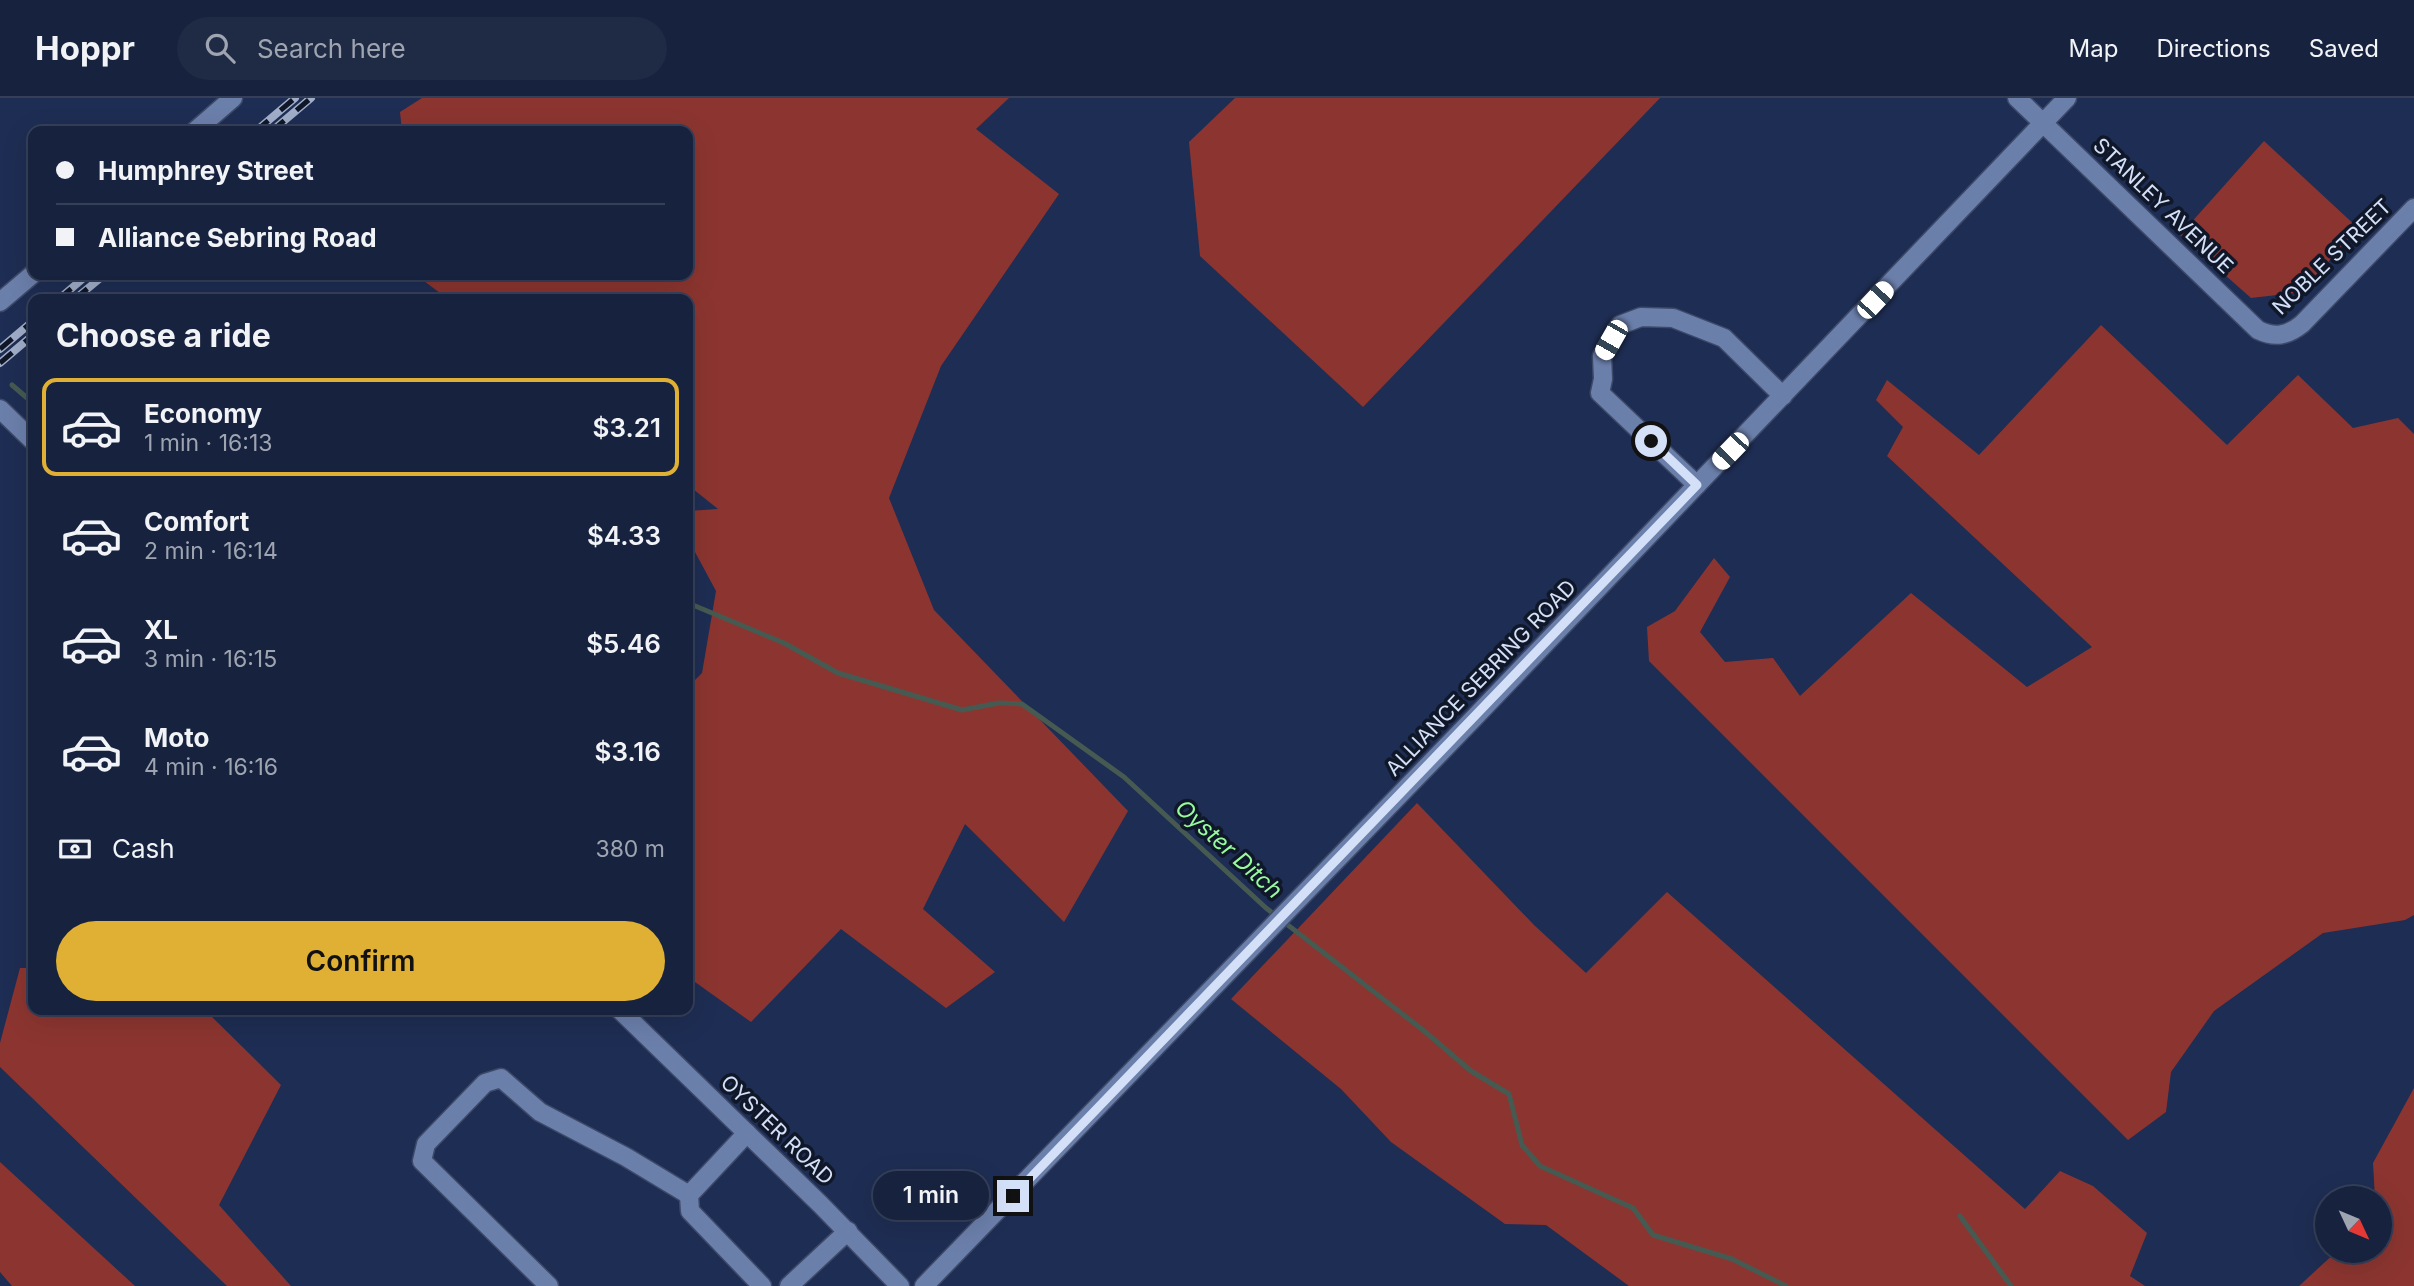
<!DOCTYPE html>
<meta charset="utf-8">
<style>
body{margin:0;font-family:Inter,sans-serif;background:#1f2a45;color:#f1f3f6;height:100vh;display:flex;flex-direction:column;font-size:26px;white-space:nowrap}
*{box-sizing:border-box;margin:0}
p{font-size:23px;color:#9ea4b0}
.icon{flex:none;width:38px;height:38px;fill:none;stroke:currentColor;stroke-width:2;stroke-linecap:round;stroke-linejoin:round}
.map{position:relative;flex:1;overflow:hidden}
.panel{position:absolute;left:28px;top:196px;width:665px;height:721px;display:flex;flex-direction:column;background:#16223e;border-radius:14px;box-shadow:0 7px 28px #0002,0 0 0 2px #353f58}
.panel>*{flex:none}
.guide{position:absolute;left:28px;top:28px;width:665px;height:154px;border-radius:14px;box-shadow:0 7px 28px #0002,0 0 0 2px #353f58;display:grid;align-content:center;height:154px;padding:0 28px;background:#16223e}
.needle{width:46px;rotate:134deg}
.controls{position:absolute;left:2315px;top:1088px;display:grid;gap:14px}
.controls a{display:grid;place-items:center;width:77px;height:77px;border-radius:50%;background:#16223e;box-shadow:0 7px 28px #0002,0 0 0 2px #353f58;font-size:35px}
.end{position:absolute;width:32px;height:32px;margin:-16px;border:9px solid #d4e0f8;background:#111;box-shadow:0 0 0 4px #111}
.from{border-radius:50%}
.bubble{position:absolute;height:49px;border-radius:24px;background:#16223e;box-shadow:0 7px 28px #0002,0 0 0 2px #353f58;font-size:23px;font-weight:600;line-height:49px;text-align:center}
.car{position:absolute;width:21px;height:42px;margin:-21px -10px;border-radius:9px;box-shadow:0 0 5px 2px #0007;background:linear-gradient(#fff 24%,#345 0 40%,#fff 0 76%,#345 0 86%,#fff 0)}
.guide b{display:flex;align-items:center;gap:24px;height:66px;font-size:26px}
.guide b+b{border-top:2px solid #353f58}
.guide i{width:18px;height:18px;background:#f1f3f6}
ul{padding:0;list-style:none}
li{display:flex;align-items:center;gap:21px;height:98px;margin:0 14px 10px;padding:0 14px;border:4px solid transparent;border-radius:14px}
li div{flex:1}
li b{display:block;font-size:26px}
li em{font-style:normal;font-weight:600}
li.on{border-color:#e0b034}
li>.icon{width:63px;height:63px;stroke-width:1.5}
h2{padding:0 28px;font-size:32px;line-height:84px}
.pay{display:flex;align-items:center;gap:18px;height:77px;padding:0 28px;font-size:26px}
.pay p{margin-inline-start:auto}
.cta{display:flex;gap:14px;margin-top:auto;padding:14px 28px}
.cta a{flex:1;height:80px;border-radius:42px;background:#e0b034;color:#111;font-size:28px;font-weight:600;line-height:80px;text-align:center}
header{display:flex;align-items:center;gap:42px;box-sizing:border-box;height:98px;padding:0 35px;background:#16223e;border-bottom:2px solid #353f58}
header strong{font-size:33px}
nav{display:flex;gap:38px;margin-inline-start:auto;font-size:24px}
.search{width:490px;height:63px;background:#1f2a45;display:flex;align-items:center;gap:18px;box-sizing:border-box;padding:0 24px;border-radius:38px;color:#9ea4b0;font-size:26px}
.map>svg:first-child{display:block}
</style>
<header>
<strong>Hoppr</strong>
<div class="search"><svg class="icon" aria-label="search" viewBox="0 0 24 24"><circle cx="10" cy="10" r="6"/><path d="M15 15l6 6"/></svg>Search here</div>
<nav><a>Map</a><a>Directions</a><a>Saved</a></nav>
</header>
<div class="map">
<svg width="2414" height="1188" viewBox="0 0 2414 1188">
<rect width="100%" height="100%" fill="#1e2d53"/>
<g fill="#8c3530">
<path d="M422,0H1009L976,31L1059,96L941,268L889,400L934,512L1128,713L1064,824L965,726L923,811L995,874L946,910L841,831L751,924L688,879V589L702,575L716,493L688,441V413L718,411L688,387V201H448L416,177H688V33H402L400,14Z"/>
<path d="M1235,0H1660L1363,309L1200,158L1189,44Z"/>
<path d="M2264,43L2358,130L2302,194L2251,200L2180,137Z"/>
<path d="M2101,227L2227,347L2298,277L2353,330L2398,320L2414,336V817L2405,822L2323,835L2214,913L2171,974L2166,1014L2128,1042L1649,563L1647,529L1675,513L1714,460L1730,479L1700,534L1725,564L1773,560L1800,598L1911,495L2027,589L2092,549L1887,358L1903,329L1876,302L1887,282L1979,357Z"/>
<path d="M1417,705L1534,827L1586,875L1667,794L2025,1111L2060,1073L2093,1088L2147,1135L2130,1178L2145,1188H1629L1546,1127L1505,1126L1391,1044L1341,991L1231,901Z"/>
<path d="M20,870H33V912H205L281,987L219,1107L291,1188H227L0,969V945Z"/>
<path d="M2414,990V1188H2299L2337,1153H2380V1101H2375L2373,1065Z"/>
<path d="M0,1064L135,1188H12L0,1174Z"/>
</g>
<g fill="none" stroke-linecap="round" stroke-linejoin="round">
<g stroke="#465a52" stroke-width="5">
<path d="M12,287L33,305"/>
<path d="M688,505L784,545L838,575L962,612L999,605L1022,606L1124,679L1266,810L1423,932L1471,973L1509,996L1522,1047L1540,1068L1633,1110L1653,1137L1732,1161L1786,1188"/>
<path d="M1960,1118L2011,1188"/>
</g>
<defs>
<g id="minor">
<path d="M2017,0L2258,232C2275,240 2287,238 2302,226L2414,110"/>
<path d="M195,33L233,0"/>
<path d="M0,204L33,176"/>
<path d="M0,311L33,343"/>
<path d="M1697,387L1600,295L1603,281L1602,258L1620,227L1641,219L1673,220L1724,240L1783,298"/>
<path d="M620,912L820,1106L900,1188"/>
<path d="M747,1035L689,1097L690,1113L762,1188"/>
<path d="M549,1188L422,1063L426,1046L485,985L501,980L540,1014L626,1059L689,1097"/>
<path d="M789,1188L848,1133"/>
<path d="M924,1188L1474,620L2067,0"/>
</g>
</defs>
<use href="#minor" stroke="#3d4969" stroke-width="21"/>
<use href="#minor" stroke="#6b7fab" stroke-width="18"/>
<defs>
<g id="rail">
<path d="M256,33L295,0"/>
<path d="M272,33L311,0"/>
<path d="M59,201L87,177"/>
<path d="M75,201L104,177"/>
<path d="M0,251L33,223"/>
<path d="M0,265L33,237"/>
</g>
</defs>
<use href="#rail" stroke="#a1aec9" stroke-width="8"/>
<use href="#rail" stroke="#0f1728" stroke-width="5" stroke-dasharray="16" stroke-linecap="butt"/>
</g>
<g fill="none" stroke-linecap="round" stroke-linejoin="round">
<path stroke="#d4e0f8" stroke-width="9" d="M1013,1098L1697,387L1651,343"/>
</g>
<g text-anchor="middle" stroke-width="7" stroke-linejoin="round" paint-order="stroke">
<g font-size="21" fill="#d4e0f8" stroke="#0f1728">
<text transform="translate(2163 108) rotate(44)" y="7">STANLEY AVENUE</text>
<text transform="translate(2332 159) rotate(-44)" y="7">NOBLE STREET</text>
<text transform="translate(1481 580) rotate(-46)" y="7">ALLIANCE SEBRING ROAD</text>
<text transform="translate(777 1032) rotate(44)" y="7">OYSTER ROAD</text>
</g>
<g font-size="23" font-style="italic" fill="#97fa9e" stroke="#0f1728">
<text transform="translate(1229 751) rotate(42)" y="8">Oyster Ditch</text>
</g>
</g>
</svg>
<div class="controls">
<a><svg class="needle" viewBox="-14 -14 28 28"><path d="M0-13l5 13h-10z" fill="#e53935"/><path d="M0 13l5-13h-10z" fill="#9ea4b0"/></svg></a>
</div>
<i class="end from" style="left:1651px;top:343px"></i>
<i class="end" style="left:1013px;top:1098px"></i>
<div class="bubble" style="left:873px;top:1073px;width:116px">1 min</div>
<i class="car" style="left:1875px;top:202px;rotate:43deg"></i>
<i class="car" style="left:1611px;top:242px;rotate:210deg"></i>
<i class="car" style="left:1730px;top:353px;rotate:224deg"></i>
<div class="guide">
<b><i class="from"></i>Humphrey Street</b>
<b><i></i>Alliance Sebring Road</b>
</div>
<section class="panel">
<h2>Choose a ride</h2>
<ul>
<li class="on"><svg class="icon" aria-label="car" viewBox="0 0 24 24"><path d="M5 17H2v-5l4-1 3-4h7l3 4 3 1v5h-3M9 17h6M6 11h13"/><circle cx="7" cy="17" r="2"/><circle cx="17" cy="17" r="2"/></svg><div><b>Economy</b><p>1 min · 16:13</p></div><em>$3.21</em></li>
<li><svg class="icon" aria-label="car" viewBox="0 0 24 24"><path d="M5 17H2v-5l4-1 3-4h7l3 4 3 1v5h-3M9 17h6M6 11h13"/><circle cx="7" cy="17" r="2"/><circle cx="17" cy="17" r="2"/></svg><div><b>Comfort</b><p>2 min · 16:14</p></div><em>$4.33</em></li>
<li><svg class="icon" aria-label="car" viewBox="0 0 24 24"><path d="M5 17H2v-5l4-1 3-4h7l3 4 3 1v5h-3M9 17h6M6 11h13"/><circle cx="7" cy="17" r="2"/><circle cx="17" cy="17" r="2"/></svg><div><b>XL</b><p>3 min · 16:15</p></div><em>$5.46</em></li>
<li><svg class="icon" aria-label="car" viewBox="0 0 24 24"><path d="M5 17H2v-5l4-1 3-4h7l3 4 3 1v5h-3M9 17h6M6 11h13"/><circle cx="7" cy="17" r="2"/><circle cx="17" cy="17" r="2"/></svg><div><b>Moto</b><p>4 min · 16:16</p></div><em>$3.16</em></li>
</ul>
<div class="pay"><svg class="icon" aria-label="cash" viewBox="0 0 24 24"><path d="M3 7h18v10H3z"/><circle cx="12" cy="12" r="2"/></svg>Cash<p>380 m</p></div>
<div class="cta"><a>Confirm</a></div>
</section>
</div>
